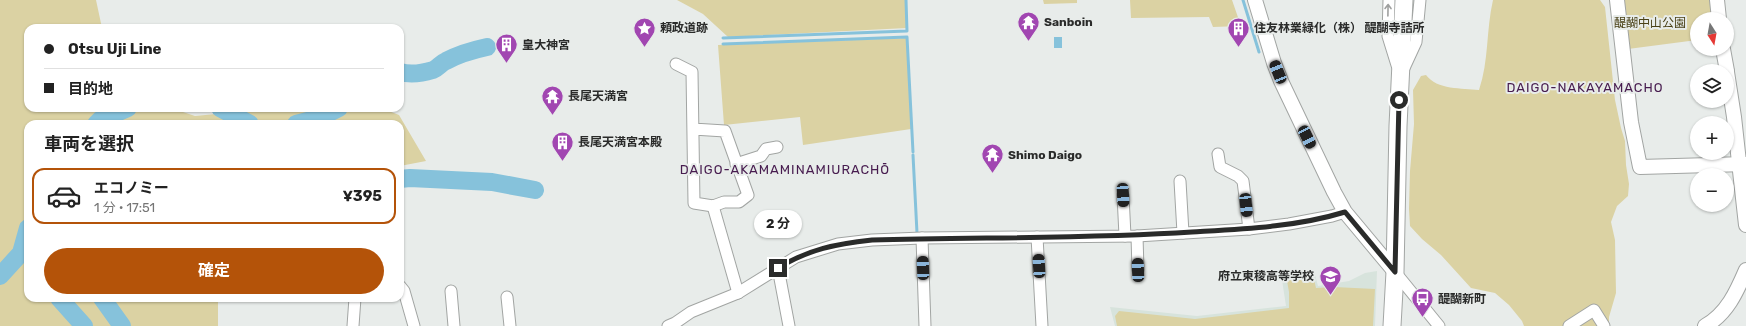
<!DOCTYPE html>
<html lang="ja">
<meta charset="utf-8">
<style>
body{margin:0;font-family:Rubik,"Noto Sans JP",sans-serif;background:#f2f2f2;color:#222;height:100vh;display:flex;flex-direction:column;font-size:15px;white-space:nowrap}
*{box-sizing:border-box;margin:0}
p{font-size:13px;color:#767676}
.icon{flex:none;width:22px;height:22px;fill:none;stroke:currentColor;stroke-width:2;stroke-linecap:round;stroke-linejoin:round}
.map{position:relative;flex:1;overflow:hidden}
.side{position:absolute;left:24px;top:120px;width:380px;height:182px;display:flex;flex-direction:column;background:#fff;border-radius:12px;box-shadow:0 1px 3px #0004}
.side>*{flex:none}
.guide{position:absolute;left:24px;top:24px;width:380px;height:88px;border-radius:12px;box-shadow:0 1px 3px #0004;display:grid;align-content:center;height:88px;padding:0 20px;background:#fff}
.needle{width:26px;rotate:169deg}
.controls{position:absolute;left:1690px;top:12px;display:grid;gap:8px}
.controls a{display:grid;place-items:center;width:44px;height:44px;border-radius:50%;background:#fff;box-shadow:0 1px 3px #0004;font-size:20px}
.end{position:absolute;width:18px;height:18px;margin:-9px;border:5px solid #2a2b2a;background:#fff;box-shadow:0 0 0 2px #fff}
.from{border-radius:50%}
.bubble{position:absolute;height:28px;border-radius:14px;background:#fff;box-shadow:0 1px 3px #0004;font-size:13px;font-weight:700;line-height:28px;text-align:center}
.car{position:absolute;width:12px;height:24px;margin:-12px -6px;border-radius:5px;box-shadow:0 0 3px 1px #0007;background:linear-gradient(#222 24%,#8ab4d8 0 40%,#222 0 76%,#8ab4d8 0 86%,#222 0)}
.guide b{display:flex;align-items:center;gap:14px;height:38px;font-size:15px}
.guide b+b{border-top:1px solid #e0e0e0}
.guide i{width:10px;height:10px;background:#222}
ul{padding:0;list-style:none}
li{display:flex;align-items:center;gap:12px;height:56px;margin:0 8px 6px;padding:0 12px;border:2px solid #e0e0e0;border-radius:12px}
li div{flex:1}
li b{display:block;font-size:15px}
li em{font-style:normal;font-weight:700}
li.on{border-color:#b45309}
li>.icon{width:36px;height:36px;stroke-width:1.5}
h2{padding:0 20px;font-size:18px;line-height:48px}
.action{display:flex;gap:8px;margin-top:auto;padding:8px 20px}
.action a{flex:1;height:46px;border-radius:24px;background:#b45309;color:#fff;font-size:16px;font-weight:700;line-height:46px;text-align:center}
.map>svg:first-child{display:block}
</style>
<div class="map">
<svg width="1746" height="326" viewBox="0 0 1746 326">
<rect width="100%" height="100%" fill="#e8ecea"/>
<path fill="#d7e3dc" d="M1314,271L1318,286L1349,281L1365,273L1377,271L1375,326H1115L1110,307L1197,316L1286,306L1282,280Z"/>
<g fill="#dbd2a3">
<path d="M0,0H96L102,28H28V108H171L195,116L279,108H381L399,115L426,161L400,166V124H28V298H218V326H0Z"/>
<path d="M677,0H906L907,28L728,37L703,14Z"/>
<path d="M1043,0H1077V3L1044,4Z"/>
<path d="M1130,0H1232L1241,26L1213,27L1209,17L1131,18Z"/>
<path d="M1493,0H1600L1605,7L1615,100L1621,128L1625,141L1626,165L1629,184L1628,196L1617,206L1611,222L1615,240L1616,293L1609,317V326H1524L1522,321L1509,305L1495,293L1471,288L1441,255L1422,239L1410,226L1409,209L1410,171L1414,124L1413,90L1421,76L1426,75C1437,90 1462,88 1479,90C1489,61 1486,30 1493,0Z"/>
<path d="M1623,0H1710L1713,19H1697V40L1628,49Z"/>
<path d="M907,38L911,129L803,145L800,117L724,125L718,45Z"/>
<path d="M1313,275L1316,288L1334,287L1375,289L1373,326H1117L1115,316L1119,311L1195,319L1289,308V292L1287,281Z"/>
</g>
<rect fill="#86c2db" x="1054" y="37" width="8" height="11"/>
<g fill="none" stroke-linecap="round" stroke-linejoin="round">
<g stroke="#86c2db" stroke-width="3">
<path d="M1243,0L1259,52"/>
<path d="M723,38L907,31L906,0"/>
<path d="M723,44L907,37L913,152"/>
<path d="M913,155L917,233"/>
</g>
<g stroke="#86c2db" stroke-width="18">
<path d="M400,72C411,75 423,73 433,70C438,68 441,63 446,61C459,54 473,50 487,47"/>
<path d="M220,108L250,124"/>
<path d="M96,124L100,120L128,108"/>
<path d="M296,124L319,118L339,108"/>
<path d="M400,179L410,178L492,182L535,190"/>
<path d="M0,276L21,253L28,228"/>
<path d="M59,298L84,326"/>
<path d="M102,298L122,326"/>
</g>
<defs>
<g id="minor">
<path d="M1389,0L1388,36L1397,65"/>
<path d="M676,64L692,72L694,203L713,206L724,202H739L748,195L725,131L693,129"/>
<path d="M1404,68L1416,42L1420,0"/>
<path d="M1218,154L1220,167L1238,176L1243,181L1249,229"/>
<path d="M736,164L761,156L766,149L777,147"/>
<path d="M1180,181L1183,233"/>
<path d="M1123,195L1125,236"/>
<path d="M713,206L738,293"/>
<path d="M1137,236L1138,270"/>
<path d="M1037,237L1042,326"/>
<path d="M922,238L925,326"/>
<path d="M778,268L789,326"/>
<path d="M1395,272L1439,326"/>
<path d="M400,286L404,291L414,326"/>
<path d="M451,291L454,326"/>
<path d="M507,297L510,326"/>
<path d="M353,326L355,298"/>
<path d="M668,326L675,323L691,312L738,293L796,257L838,244L872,240L922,238L1137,236L1249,229L1289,224L1332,216L1345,212"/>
<path d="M1569,326L1594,310L1604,326"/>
</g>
<g id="tertiary">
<path d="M1255,0L1274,63L1281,81L1334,192L1345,212L1395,272"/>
<path d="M1617,0L1631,122L1640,167L1746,164"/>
<path d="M1717,0L1719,19"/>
<path d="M1723,49L1727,71"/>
<path d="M1727,72L1734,117L1746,225"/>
<path d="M1705,326C1727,314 1737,291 1746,270"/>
</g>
<path id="primary" d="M1392,326L1395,272L1398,126L1404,0"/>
</defs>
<use href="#minor" stroke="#a2a5a3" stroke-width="13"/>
<use href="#tertiary" stroke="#a2a5a3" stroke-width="16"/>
<use href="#primary" stroke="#a2a5a3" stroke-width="19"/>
<use href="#minor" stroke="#fff" stroke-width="11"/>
<use href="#tertiary" stroke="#fff" stroke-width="14"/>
<use href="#primary" stroke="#fff" stroke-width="17"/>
</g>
<defs><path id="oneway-shaft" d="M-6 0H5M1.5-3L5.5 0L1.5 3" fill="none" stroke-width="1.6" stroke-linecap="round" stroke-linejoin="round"/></defs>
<use stroke="#9fa09f" href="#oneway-shaft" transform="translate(1388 10) rotate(-89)"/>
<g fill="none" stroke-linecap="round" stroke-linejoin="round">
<path stroke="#2a2b2a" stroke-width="5" d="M778,268C809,249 836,244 872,240C979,237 1086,239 1192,232C1243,229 1296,227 1345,212L1395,272L1399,100"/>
</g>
<defs>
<symbol id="temple-pin" viewBox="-11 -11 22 30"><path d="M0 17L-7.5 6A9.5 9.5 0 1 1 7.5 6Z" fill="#a146b1" stroke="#e8ecea"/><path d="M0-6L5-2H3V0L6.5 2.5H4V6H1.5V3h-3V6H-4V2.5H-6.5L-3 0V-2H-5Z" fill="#fff"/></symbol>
<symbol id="sight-pin" viewBox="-11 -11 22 30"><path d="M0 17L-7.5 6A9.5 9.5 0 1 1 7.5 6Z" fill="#a146b1" stroke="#e8ecea"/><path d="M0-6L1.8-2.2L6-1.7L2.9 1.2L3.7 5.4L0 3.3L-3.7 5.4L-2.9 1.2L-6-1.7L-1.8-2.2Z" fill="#fff"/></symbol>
<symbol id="building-pin" viewBox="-11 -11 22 30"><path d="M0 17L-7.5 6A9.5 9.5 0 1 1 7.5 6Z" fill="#a146b1" stroke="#e8ecea"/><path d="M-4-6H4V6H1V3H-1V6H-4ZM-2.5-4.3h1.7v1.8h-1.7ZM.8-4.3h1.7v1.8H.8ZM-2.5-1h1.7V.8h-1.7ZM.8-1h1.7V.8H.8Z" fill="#fff"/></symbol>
<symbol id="school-pin" viewBox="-11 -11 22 30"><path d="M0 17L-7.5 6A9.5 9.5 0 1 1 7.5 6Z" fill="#a146b1" stroke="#e8ecea"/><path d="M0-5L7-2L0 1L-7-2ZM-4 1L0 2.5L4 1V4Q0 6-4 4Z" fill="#fff"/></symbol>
<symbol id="bus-pin" viewBox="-11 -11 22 30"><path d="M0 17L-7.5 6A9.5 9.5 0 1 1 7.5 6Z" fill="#a146b1" stroke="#e8ecea"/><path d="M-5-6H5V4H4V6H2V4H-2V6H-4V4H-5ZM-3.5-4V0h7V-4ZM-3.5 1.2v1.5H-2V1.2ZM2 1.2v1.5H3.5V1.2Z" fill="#fff"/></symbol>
</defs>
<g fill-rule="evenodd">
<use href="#temple-pin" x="1016" y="10" width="25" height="34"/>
<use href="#sight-pin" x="632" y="16" width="25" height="34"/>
<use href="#building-pin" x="1226" y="16" width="25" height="34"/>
<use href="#building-pin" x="494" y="32" width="25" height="34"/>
<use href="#temple-pin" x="540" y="84" width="25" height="34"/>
<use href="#building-pin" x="550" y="130" width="25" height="34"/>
<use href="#temple-pin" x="980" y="142" width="25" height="34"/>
<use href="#school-pin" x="1318" y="264" width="25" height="34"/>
<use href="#bus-pin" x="1410" y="286" width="25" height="34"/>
</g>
<g text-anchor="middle" stroke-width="4" stroke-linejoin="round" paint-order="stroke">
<g font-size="12" font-weight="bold" fill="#2a2b2a" stroke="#e8ecea" text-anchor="start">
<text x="1044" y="26">Sanboin</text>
<text x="660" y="32">頼政道跡</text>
<text x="1254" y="32">住友林業緑化（株） 醍醐寺詰所</text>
<text x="522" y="49">皇大神宮</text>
<text x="568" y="100">長尾天満宮</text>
<text x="578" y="146">長尾天満宮本殿</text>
<text x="1008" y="159">Shimo Daigo</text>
<text x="1314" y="280" text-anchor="end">府立東稜高等学校</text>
<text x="1438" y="303">醍醐新町</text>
</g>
<g font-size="12" fill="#494016" stroke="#e8ecea">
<text x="1650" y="27">醍醐中山公園</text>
</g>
<g font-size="13" letter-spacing="1" fill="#471c4f" stroke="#e8ecea">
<text x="1585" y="92">DAIGO-NAKAYAMACHO</text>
<text x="785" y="174">DAIGO-AKAMAMINAMIURACHŌ</text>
</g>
</g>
</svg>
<div class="controls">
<a><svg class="needle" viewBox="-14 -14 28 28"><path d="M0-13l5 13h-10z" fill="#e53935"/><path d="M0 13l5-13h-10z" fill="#767676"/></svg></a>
<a><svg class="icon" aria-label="layers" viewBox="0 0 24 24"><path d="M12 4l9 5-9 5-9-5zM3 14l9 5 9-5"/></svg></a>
<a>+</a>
<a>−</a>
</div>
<i class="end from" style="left:1399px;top:100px"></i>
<i class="end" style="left:778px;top:268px"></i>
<div class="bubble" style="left:754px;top:210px;width:48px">2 分</div>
<i class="car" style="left:1278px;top:72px;rotate:338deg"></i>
<i class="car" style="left:1307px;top:137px;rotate:154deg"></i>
<i class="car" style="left:1123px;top:195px;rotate:177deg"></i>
<i class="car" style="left:1246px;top:205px;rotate:174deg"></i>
<i class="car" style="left:1039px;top:266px;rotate:357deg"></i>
<i class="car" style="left:923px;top:268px;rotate:358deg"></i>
<i class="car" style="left:1138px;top:270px;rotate:358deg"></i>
<div class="guide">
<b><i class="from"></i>Otsu Uji Line</b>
<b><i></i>目的地</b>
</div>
<section class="side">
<h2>車両を選択</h2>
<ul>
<li class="on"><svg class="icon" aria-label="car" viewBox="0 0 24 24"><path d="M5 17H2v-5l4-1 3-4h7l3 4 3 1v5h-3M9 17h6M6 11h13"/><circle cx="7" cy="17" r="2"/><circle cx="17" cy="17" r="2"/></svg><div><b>エコノミー</b><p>1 分 · 17:51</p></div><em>¥395</em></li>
</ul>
<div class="action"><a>確定</a></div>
</section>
</div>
